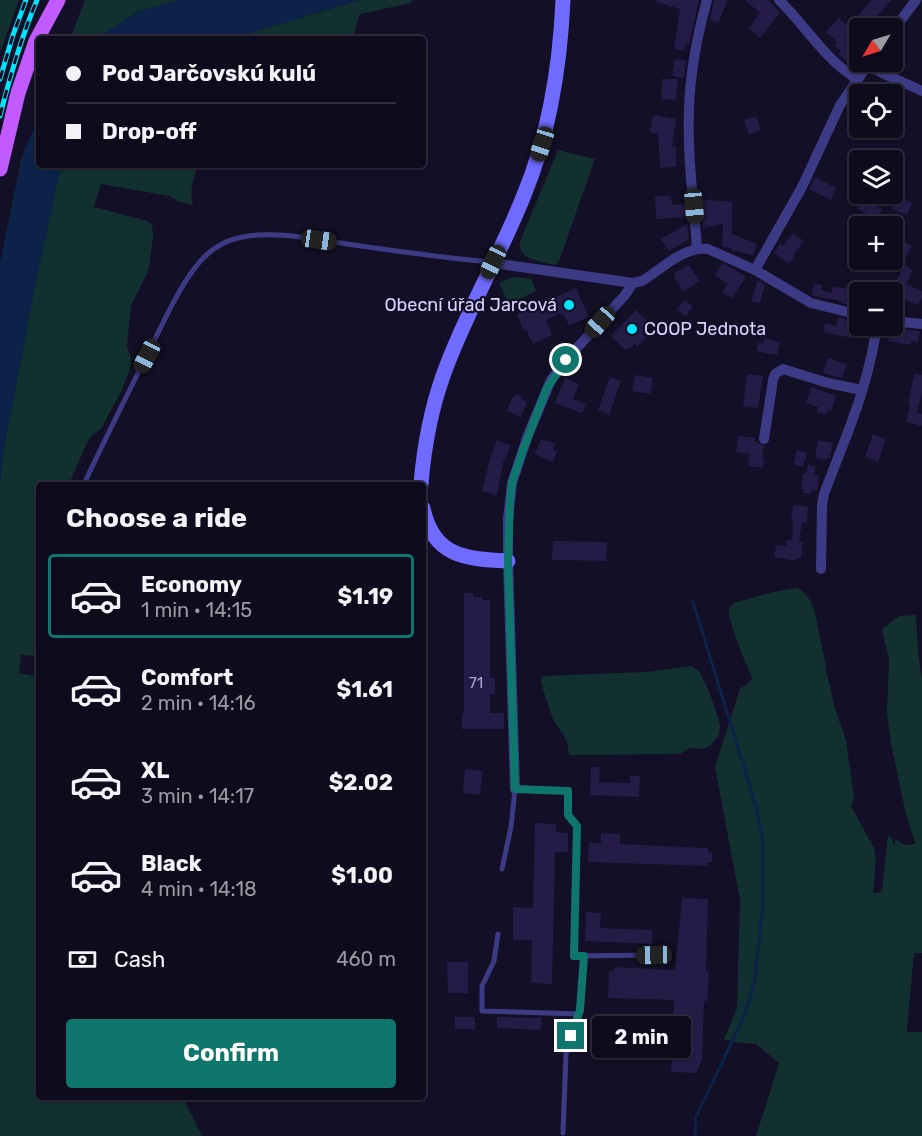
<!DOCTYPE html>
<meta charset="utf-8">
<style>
body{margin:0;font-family:Rubik,sans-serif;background:#171425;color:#f1f3f6;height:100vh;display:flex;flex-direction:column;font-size:22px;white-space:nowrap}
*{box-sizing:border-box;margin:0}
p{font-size:20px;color:#9b9ba3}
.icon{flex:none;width:33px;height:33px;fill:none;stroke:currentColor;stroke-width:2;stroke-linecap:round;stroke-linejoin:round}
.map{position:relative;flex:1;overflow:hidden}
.sheet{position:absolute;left:36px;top:482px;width:390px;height:618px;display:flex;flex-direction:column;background:#0e0b1c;border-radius:6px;box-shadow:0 2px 4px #0004,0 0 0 2px #2e2b3b}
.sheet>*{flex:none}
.banner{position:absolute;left:36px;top:36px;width:390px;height:132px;border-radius:6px;box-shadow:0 2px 4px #0004,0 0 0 2px #2e2b3b;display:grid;align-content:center;height:132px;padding:0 30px;background:#0e0b1c}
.needle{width:39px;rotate:232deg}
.buttons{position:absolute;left:849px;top:18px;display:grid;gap:12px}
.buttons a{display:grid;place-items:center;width:54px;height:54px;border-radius:6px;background:#0e0b1c;box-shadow:0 2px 4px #0004,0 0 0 2px #2e2b3b;font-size:30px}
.end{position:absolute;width:27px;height:27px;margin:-14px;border:8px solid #0f766e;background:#fff;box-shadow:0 0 0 3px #fff}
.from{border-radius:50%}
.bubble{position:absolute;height:42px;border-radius:6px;background:#0e0b1c;box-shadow:0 2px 4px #0004,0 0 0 2px #2e2b3b;font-size:20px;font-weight:700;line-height:42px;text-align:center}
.car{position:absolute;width:18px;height:36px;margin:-18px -9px;border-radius:8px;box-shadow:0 0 4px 2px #0007;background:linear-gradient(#222 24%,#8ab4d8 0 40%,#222 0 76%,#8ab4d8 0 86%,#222 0)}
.banner b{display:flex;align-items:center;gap:21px;height:57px;font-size:22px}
.banner b+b{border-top:2px solid #2e2b3b}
.banner i{width:15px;height:15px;background:#f1f3f6}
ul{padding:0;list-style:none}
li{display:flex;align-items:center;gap:18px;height:84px;margin:0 12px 9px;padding:0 18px;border:3px solid transparent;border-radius:6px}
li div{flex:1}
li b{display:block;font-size:22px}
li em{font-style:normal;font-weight:700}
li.selected{border-color:#0f766e}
li>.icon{width:54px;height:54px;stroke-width:1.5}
h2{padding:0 30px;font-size:27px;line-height:72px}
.pay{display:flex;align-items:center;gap:15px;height:66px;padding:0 30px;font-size:22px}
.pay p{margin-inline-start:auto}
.action{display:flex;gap:12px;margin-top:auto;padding:12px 30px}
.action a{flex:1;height:69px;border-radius:6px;background:#0f766e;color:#fff;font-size:24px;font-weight:700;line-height:69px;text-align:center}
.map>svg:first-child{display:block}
</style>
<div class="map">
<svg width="922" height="1136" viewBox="0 0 922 1136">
<rect width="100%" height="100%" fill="#130f26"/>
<g fill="#12302f">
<path d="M0,0H19L0,53Z"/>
<path d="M85,0H179L137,12L95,39H70Z"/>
<path d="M360,0H412L411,3L360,14L352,39H230Z"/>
<path d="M558,150L595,159L559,261L556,265C544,262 519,261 520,244C520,241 522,237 523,234Z"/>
<path d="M64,165H199C193,178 189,191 193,205L180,202L169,196L101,184L94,207L144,220L152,224L153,238L148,272L131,305L127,346L131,359L130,369L122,390L101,429L92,435L86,445L69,484H39V656L21,655L19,673L39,677V1096L183,1097L202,1136H0V484L3,453L36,280L59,174Z"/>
<path d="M513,277L531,279L536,291L509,304L499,283Z"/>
<path d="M797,588C814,596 816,617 819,633C821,644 824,655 826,666L825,668C829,680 831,692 834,705C837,717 843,728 846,741C849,759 851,778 854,797L851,806L874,848L876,860L873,893H879L882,890L888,836L892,838L893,844L895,846V839L905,845L915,844L916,846L906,814L891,744L887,714L889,659L882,631L883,628L899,616L916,615L918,650L922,682V953H914L907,1029V1032H922V1136H756L779,1063L756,1044L735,1042L724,1039L737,1008L740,900L715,767L740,689L753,679C748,671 727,618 729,610C729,606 731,606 734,603L773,592Z"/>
<path d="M691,666L699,671L708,689L717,714L720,726L719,735L710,746L702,749L690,748L680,754L569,755L567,741L553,719L544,693L541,682L542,676L646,672Z"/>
</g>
<g fill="#0c2248">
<path d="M179,0H360L230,39H95L137,12Z"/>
<path d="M39,118V165H64L59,174L36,280L3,453L0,484V263L22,155Z"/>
</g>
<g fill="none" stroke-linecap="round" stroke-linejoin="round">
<path stroke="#0c2248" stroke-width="3" d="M693,602L756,806L763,840V906L754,985L745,1014L696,1117L695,1136"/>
</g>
<g fill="#241b47">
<path d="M657,0H699L689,44L686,43L684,51L674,48L680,9L656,2Z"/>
<path d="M714,0H728L718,23L710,20Z"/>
<path d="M745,0H768L780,12L760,38L749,28L760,13Z"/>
<path d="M871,0H891L867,28H860V57L852,66L838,54L841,51L834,45L837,42L826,32L839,18L849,27Z"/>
<path d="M675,59L686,61L684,78L672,76Z"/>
<path d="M662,79H678L676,100L661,99Z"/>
<path d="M653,115L676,119L672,147H676V167L660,168L658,134L650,132Z"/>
<path d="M756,116L761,130L749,135L744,120Z"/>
<path d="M815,177L836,188L831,200L809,189Z"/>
<path d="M892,195L912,203L907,215L892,209Z"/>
<path d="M655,196H671L672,205L686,204L687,217L656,219Z"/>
<path d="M700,199L732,202V234L757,244L754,253L752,255L731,250L732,248L722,247L723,224L703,228Z"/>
<path d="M863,199L882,209L877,219L858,209Z"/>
<path d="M687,224L689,238H687L689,239L669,251L661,239Z"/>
<path d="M793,233L804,241L793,255L795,256L789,264L774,253L780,244L783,246Z"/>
<path d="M852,236L860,239V255L847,251Z"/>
<path d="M892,236L912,246L905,259L892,252Z"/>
<path d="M722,263L732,268L746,277L732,298L722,292L728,284L715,275Z"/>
<path d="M689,265L700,281L683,292L674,277L676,276L674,273Z"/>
<path d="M904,265L913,270L906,284L922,291V298L918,305L892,294V289Z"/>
<path d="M758,280L765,285L760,303L751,301Z"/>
<path d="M814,284L822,285L821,290L831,293L833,287L860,290L859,307L841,303V301L814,296L812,295Z"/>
<path d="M576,288L589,317L569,325L564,315L562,316L561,313L546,320L552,335L533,344L526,329L523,330L517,314L519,313L518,311L551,296L552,299Z"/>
<path d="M684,300L693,306L686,316L677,310Z"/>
<path d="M636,310L650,324L642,333L646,338L638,346L635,343L631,348L628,349L627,348L625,350L611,336Z"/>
<path d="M838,317L855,322L852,338L823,332L825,323L836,326Z"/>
<path d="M655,321L678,331L675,338L670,336L654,322Z"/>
<path d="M890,328L920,331L918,342L911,341V345L888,341Z"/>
<path d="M764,338L780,342L777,355L756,351L759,342L763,344Z"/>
<path d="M828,358L847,364L842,378L823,373Z"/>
<path d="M747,374L763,376L758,408L743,406Z"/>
<path d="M914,374L922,375V392L917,413L922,414V426L906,422L910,405L908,404Z"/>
<path d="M635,375L653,378L650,394L632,391Z"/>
<path d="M610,377L621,381L609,415L598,410Z"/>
<path d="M565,378L579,384L573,399L586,404L582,413L555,403Z"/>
<path d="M811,387L836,396L831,411L828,410L826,415L817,412L818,407L806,403Z"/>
<path d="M516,394L523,398L522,400L527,402L521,417L507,411L513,396L514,397Z"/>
<path d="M873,434L886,439L878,462L865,457Z"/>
<path d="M738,436L755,438L754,441L764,446L762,459H764L763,468L749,466V463H748L750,454L736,452Z"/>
<path d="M541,439L556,444L553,450L557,451L553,462L535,454Z"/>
<path d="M497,440L510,445L506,459H504L497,495L482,491L490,458Z"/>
<path d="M818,440L833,443L830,458H827L826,460L815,458Z"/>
<path d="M797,450L807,453L803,467L794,464Z"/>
<path d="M808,465L815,466L814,475H819L817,491L812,490L811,494L803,493L804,489H801L803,474H806Z"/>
<path d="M793,505L808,507L807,523L802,522L799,542H803L801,557L800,559H796V561L774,557L776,545L786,546L787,540H792L793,521H791Z"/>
<path d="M553,541L607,542L606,561L552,560Z"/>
<path d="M464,593H473V597H483V600H490V678H495V694H490V713H504V729H462V713H464Z"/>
<path d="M591,767H600L599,782L630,783V776H640L639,797L590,795Z"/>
<path d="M465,769L483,771L480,795L463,793Z"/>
<path d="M535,823L556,824V832L568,833V852H555L552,984L531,983L532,940H513V907L533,908Z"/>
<path d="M601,833L620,834V844L708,848V852L712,853V862H707V866L588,862L589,843H601Z"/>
<path d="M682,898L708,899L706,971H709L707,1001H704L702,1060L696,1073L671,1072L674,1000L608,998L609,971H614V967L675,970Z"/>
<path d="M586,912L601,913L600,928L652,930V944L585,941Z"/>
<path d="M447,962H468V993H448Z"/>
<rect x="455" y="1017" width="20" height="12"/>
<path d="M497,1017L542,1018L541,1030L497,1028Z"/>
</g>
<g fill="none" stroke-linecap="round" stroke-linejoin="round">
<g stroke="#3d3a85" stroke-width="5">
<path d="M84,484C106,437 129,391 152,345C165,319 177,292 194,269C204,255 218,244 234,239C266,229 314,239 347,244C395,251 444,258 492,262"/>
<path d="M502,869L511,827L515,789L568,791L569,815L577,826L574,956L654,955L663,953"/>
<path d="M498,934L494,961L482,986V1011L579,1014"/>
<path d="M563,1133L566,1054L580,1010L584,956"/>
</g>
<g stroke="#3d3a85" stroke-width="10">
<path d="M779,0C805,25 825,60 857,79"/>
<path d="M892,32L916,0"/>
<path d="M869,64L880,72L922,91"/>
<path d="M697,249C694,203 687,156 689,110C690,73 697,36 707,0"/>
<path d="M493,263L633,283L642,281C662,269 683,246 708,249L755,270L811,303L860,315"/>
<path d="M755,270L802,187L840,105L870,62"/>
<path d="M892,321L922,324"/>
<path d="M764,439L773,380L775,374L783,369L828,383L862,390"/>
<path d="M821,569L822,505L824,494C833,470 842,448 851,424C863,392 872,359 877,326"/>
<path d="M515,789L508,561V519L512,483L528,435L551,380L566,360L625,295L633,283"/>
</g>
<g stroke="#6f6bff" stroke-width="15">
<path d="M421,484C424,447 431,409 444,373C466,312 500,256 524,195C550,132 560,67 563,0"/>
<path d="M423,508C433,557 466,559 508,561"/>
</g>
<path stroke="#c25bff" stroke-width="15" d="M0,169L18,93L36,41L58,0"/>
<defs>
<g id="rail">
<path d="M0,79L13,35L26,0"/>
<path d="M0,116C10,76 21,38 37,0"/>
</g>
</defs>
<use href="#rail" stroke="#00e5ff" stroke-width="5"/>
<use href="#rail" stroke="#130f26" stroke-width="3" stroke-dasharray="9" stroke-linecap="butt"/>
</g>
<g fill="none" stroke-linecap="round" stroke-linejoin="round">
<path stroke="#0f766e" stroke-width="8" d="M566,360L547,388L523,450L512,483L510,500L508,561L515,789L568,791V815L577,826L574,956H584L580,1010L571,1036"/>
</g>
<g fill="#00e5ff" stroke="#130f26" stroke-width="2">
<circle cx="569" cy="305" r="6"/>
<circle cx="632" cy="329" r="6"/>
</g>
<g text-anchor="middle" stroke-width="4.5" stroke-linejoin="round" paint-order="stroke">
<g font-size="15" fill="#aca6d1">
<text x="476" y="688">71</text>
</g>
<g font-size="18" fill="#d9d4ff" stroke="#130f26" text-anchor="end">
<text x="557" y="311">Obecní úřad Jarcová</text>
<text x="644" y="335" text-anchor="start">COOP Jednota</text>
</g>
</g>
</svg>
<div class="buttons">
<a><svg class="needle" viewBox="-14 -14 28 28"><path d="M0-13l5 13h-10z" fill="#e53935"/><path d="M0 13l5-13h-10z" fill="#9b9ba3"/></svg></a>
<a><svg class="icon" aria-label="locate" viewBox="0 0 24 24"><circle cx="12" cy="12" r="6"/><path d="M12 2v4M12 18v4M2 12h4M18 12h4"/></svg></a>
<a><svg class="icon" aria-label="layers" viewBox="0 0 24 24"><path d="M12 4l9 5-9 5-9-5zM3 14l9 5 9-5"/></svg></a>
<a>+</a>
<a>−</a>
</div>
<i class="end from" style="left:566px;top:360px"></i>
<i class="end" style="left:571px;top:1036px"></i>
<div class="bubble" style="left:592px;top:1016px;width:99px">2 min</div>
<i class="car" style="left:542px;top:144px;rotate:198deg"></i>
<i class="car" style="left:694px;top:206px;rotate:175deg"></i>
<i class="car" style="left:319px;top:240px;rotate:98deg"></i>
<i class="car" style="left:493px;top:262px;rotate:205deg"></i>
<i class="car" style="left:600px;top:322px;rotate:222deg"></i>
<i class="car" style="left:147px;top:356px;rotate:207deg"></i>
<i class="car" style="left:654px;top:955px;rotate:269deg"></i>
<div class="banner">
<b><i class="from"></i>Pod Jarčovskú kulú</b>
<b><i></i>Drop-off</b>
</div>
<section class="sheet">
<h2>Choose a ride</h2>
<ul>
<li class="selected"><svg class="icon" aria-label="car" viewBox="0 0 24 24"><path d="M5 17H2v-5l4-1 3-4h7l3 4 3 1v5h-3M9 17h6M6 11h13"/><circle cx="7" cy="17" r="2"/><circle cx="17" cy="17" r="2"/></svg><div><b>Economy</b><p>1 min · 14:15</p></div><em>$1.19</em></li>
<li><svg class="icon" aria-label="car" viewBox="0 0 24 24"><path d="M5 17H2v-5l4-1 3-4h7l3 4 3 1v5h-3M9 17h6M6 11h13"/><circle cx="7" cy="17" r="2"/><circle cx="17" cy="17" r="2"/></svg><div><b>Comfort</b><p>2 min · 14:16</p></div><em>$1.61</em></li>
<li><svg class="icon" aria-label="car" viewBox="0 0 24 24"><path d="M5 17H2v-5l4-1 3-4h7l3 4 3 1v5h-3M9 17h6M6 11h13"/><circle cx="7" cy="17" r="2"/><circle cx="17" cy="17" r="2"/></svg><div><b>XL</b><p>3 min · 14:17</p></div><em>$2.02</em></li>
<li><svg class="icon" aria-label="car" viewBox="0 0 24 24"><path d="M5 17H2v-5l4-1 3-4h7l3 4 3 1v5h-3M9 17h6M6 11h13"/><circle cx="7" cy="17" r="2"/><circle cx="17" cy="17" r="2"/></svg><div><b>Black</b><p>4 min · 14:18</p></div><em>$1.00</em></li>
</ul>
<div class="pay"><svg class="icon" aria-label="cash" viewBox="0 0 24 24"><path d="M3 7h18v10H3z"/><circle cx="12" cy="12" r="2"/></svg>Cash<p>460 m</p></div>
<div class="action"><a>Confirm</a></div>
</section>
</div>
